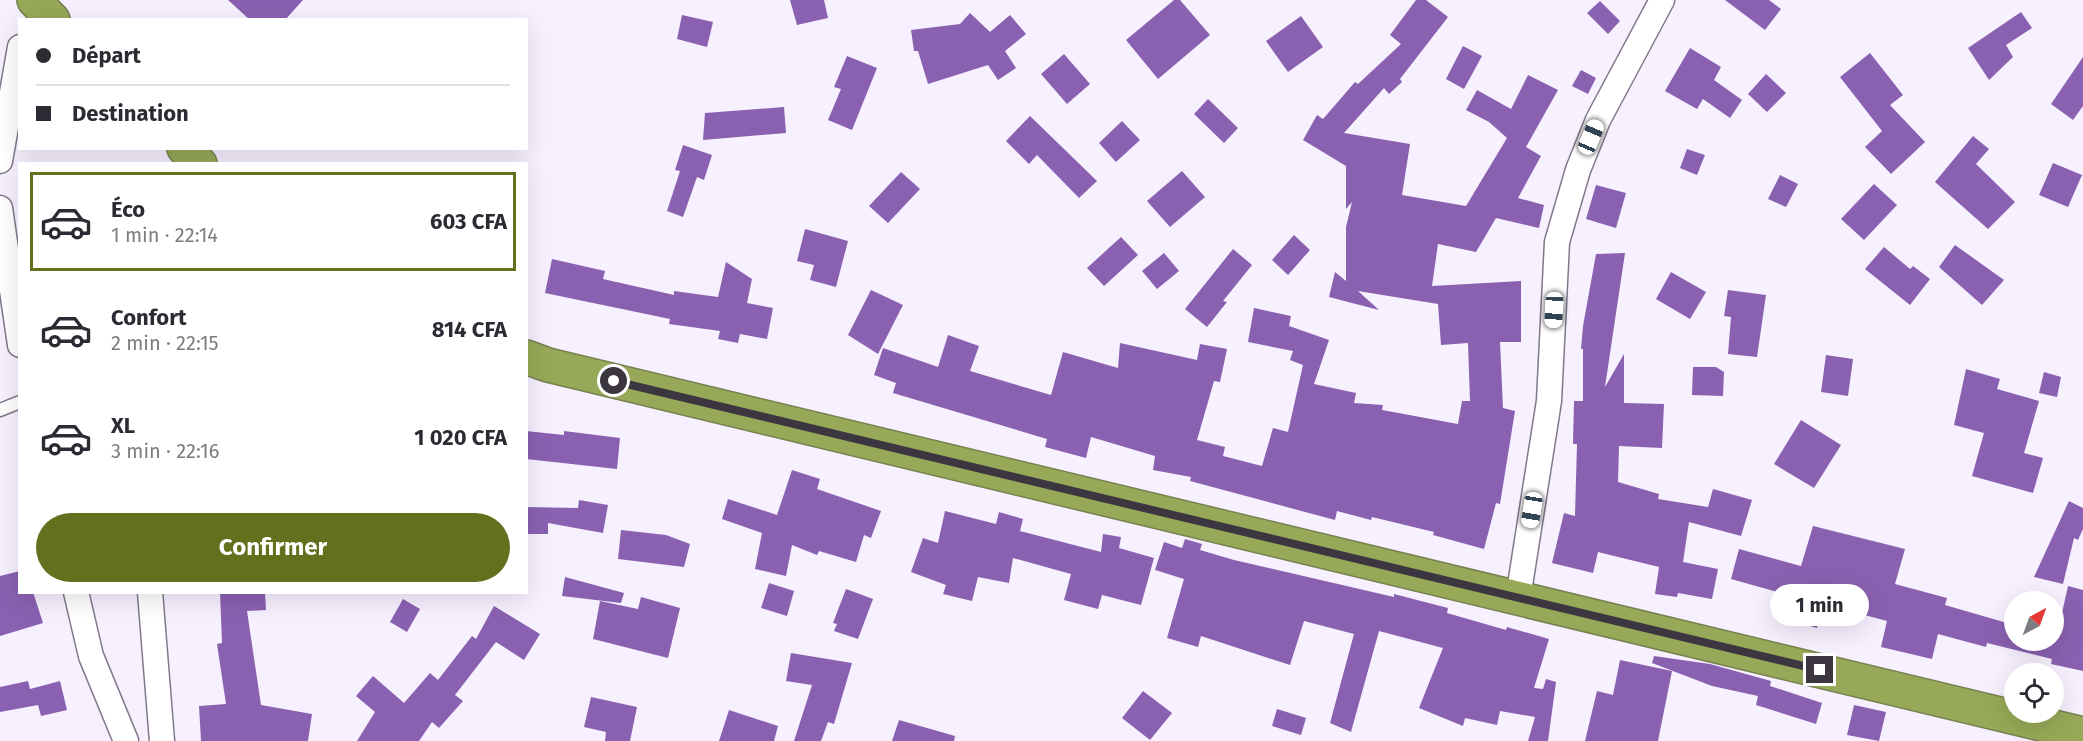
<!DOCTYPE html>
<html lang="fr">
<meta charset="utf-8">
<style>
body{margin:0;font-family:"Fira Sans",sans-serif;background:#f2f2f3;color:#2b2b33;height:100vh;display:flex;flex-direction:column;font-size:22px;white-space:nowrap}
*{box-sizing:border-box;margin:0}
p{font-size:20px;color:#7c7c81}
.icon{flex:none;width:33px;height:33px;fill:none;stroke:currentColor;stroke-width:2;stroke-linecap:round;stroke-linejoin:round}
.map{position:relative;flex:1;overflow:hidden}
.drawer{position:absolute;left:18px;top:162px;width:510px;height:432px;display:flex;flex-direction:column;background:#fff;border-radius:0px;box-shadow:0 6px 24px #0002}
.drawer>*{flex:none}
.guide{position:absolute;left:18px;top:18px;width:510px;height:132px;border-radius:0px;box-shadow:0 6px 24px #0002;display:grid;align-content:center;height:132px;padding:0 18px;background:#fff}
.needle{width:39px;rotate:41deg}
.fabs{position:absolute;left:2004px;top:591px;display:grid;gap:12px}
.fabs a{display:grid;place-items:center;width:60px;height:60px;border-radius:50%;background:#fff;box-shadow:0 6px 24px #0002;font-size:30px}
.end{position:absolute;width:27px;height:27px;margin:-14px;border:8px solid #3b3640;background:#fff;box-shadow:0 0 0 3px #fff}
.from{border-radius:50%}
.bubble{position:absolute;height:42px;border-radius:21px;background:#fff;box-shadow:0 6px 24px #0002;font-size:20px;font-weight:700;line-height:42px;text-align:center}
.car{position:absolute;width:18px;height:36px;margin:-18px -9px;border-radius:8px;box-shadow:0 0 4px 2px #0007;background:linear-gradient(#fff 24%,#345 0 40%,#fff 0 76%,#345 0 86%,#fff 0)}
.guide b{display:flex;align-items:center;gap:21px;height:57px;font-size:22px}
.guide b+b{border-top:2px solid #e1e1e2}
.guide i{width:15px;height:15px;background:#2b2b33}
ul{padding:10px 0 0;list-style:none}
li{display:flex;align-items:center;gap:18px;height:99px;margin:0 12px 9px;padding:0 6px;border:3px solid transparent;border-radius:0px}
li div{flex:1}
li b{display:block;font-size:22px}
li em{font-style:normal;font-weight:700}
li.current{border-color:#61711d}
li>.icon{width:54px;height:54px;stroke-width:1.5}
.cta{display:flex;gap:12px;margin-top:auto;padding:12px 18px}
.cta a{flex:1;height:69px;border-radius:36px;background:#61711d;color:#fff;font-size:24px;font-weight:700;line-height:69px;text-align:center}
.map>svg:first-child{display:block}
</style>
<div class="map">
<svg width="2083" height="741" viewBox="0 0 2083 741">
<rect width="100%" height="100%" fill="#f7f0ff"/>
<g fill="#8a61b1">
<path d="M228,0H303L285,20H250Z"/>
<path d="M790,0H824L828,18L797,25Z"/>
<path d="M1174,0H1180L1210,35L1158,79L1126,40Z"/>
<path d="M1416,0H1426L1448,17L1400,79L1402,82L1389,94L1384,88L1344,133L1410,144L1402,195L1466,206L1507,138L1489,122L1466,110L1477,90L1511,109L1528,75L1558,90L1526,147L1541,156L1518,198L1544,205L1539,228L1496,218L1476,252L1438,244L1432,286L1521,281V342H1500L1503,408L1515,411L1500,504L1496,503L1484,549L1433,535L1434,532L1372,517L1371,520L1337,511L1335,520L1190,481L1191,477L1153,470L1155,456L1091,437L1086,458L1045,447L1047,439L893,393L896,383L874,375L883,348L938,367L948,335L979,346L970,371L1051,395L1063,352L1118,368L1120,343L1197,360L1200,344L1227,349L1220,382L1214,381L1197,440L1225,447L1223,456L1262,466L1273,428L1288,432L1303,365L1290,360L1293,351L1248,342L1254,308L1291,316L1289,326L1329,340L1314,384L1356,393L1354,403L1383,405L1382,410L1458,424L1462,401H1470L1468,343L1441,345L1438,304L1358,291L1379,310L1329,297L1335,272L1346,281V227L1352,202L1346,209V166L1303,140L1317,115L1323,119L1355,82L1358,84L1401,44L1390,35Z"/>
<path d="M1725,0H1769L1781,9L1765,30Z"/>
<path d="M1600,1L1620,21L1608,34L1587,13Z"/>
<path d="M2021,12L2032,28L2006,45L2013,57L1989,80L1968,48Z"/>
<path d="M970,13L990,32L1010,15L1026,34L1005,51L1016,68L998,80L988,65L928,84L918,51H914L911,30L960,24Z"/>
<path d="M682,15L713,22L707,47L677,39Z"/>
<path d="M1301,16L1323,47L1288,72L1266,41Z"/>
<path d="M1463,46L1482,56L1464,89L1446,79Z"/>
<path d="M1690,48L1721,67L1714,80L1742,100L1730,118L1703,99L1697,109L1665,91Z"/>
<path d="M1870,53L1903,95L1890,105L1925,142L1891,174L1865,147L1882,131L1840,77Z"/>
<path d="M1064,54L1090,84L1067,104L1041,74Z"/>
<path d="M847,56L877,68L852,130L828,120L841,89L834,87Z"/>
<path d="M2083,57V106L2073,120L2051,104Z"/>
<path d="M1581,70L1596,78L1588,94L1572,86Z"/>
<path d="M1766,74L1786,93L1767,112L1748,94Z"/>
<path d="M1208,99L1238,128L1224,143L1194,114Z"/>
<path d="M784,107L786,133L703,140L705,113Z"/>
<path d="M1030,116L1097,181L1079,198L1037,155L1029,164L1006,141Z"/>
<path d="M1122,121L1140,140L1116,162L1099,143Z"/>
<path d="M1973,136L1989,149L1976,164L2015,202L1988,229L1935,182Z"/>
<path d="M683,145L712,155L704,180L697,177L683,217L667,211L680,171L675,170Z"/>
<path d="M1687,149L1705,155L1697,175L1680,168Z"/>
<path d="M2053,163L2082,175L2068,207L2039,195Z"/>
<path d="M1182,171L1205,197L1170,227L1147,201Z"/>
<path d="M901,172L920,189L888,223L869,206Z"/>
<path d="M1780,175L1798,184L1786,207L1768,199Z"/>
<path d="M1874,184L1897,205L1864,240L1841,219Z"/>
<path d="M1596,185L1626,193L1616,228L1586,219Z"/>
<path d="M805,229L848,241L836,287L810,280L814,265L797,261Z"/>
<path d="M1294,235L1310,250L1288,275L1272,260Z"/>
<path d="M1121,237L1138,255L1104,286L1087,268Z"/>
<path d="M1955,245L2004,280L1982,305L1939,267Z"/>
<path d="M1884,247L1910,269L1913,266L1930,279L1910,305L1865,269Z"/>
<path d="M1233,249L1252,265L1223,301L1227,302L1207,327L1185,309Z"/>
<path d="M1164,253L1179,271L1157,289L1142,271Z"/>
<path d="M1625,253L1605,387L1624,354V403L1664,404L1662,448L1619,446L1618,482L1659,494L1658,499L1708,507L1713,489L1752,500L1741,536L1689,522L1683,562L1718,569L1712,599L1678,593L1677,597L1655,594L1659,567L1598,552L1593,573L1552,563L1564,513L1575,516L1577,444H1573L1574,401H1583V349H1581L1583,326L1596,254Z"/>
<path d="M552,259L605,271L603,279L674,295V291L718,297L726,262L752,279L747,303L773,308L767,339L740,334L738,343L718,339L720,331L669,324L670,319L545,293Z"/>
<path d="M1671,272L1706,292L1690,319L1656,299Z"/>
<path d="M871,290L903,305L878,354L848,335Z"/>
<path d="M1728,290L1766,295L1757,357L1728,354L1731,317L1724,316Z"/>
<path d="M1826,355L1853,359L1848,396L1821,392Z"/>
<path d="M1693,367H1716L1724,372L1723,396L1692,395Z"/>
<path d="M1966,369L2000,379L1997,389L2039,401L2024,453L2043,458L2033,493L1972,476L1984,433L1954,425Z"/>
<path d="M2044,372L2061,377L2057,397L2039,393Z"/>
<path d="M1801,420L1841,445L1814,488L1774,464Z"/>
<path d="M526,431L564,435V431L620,438L617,469L526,459Z"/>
<path d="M792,470L820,479L817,489L881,511L871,538L864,535L856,562L819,551L817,555L792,545L786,576L755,569L762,533L722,519L728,499L777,515Z"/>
<path d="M579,500L608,505L603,533L548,523V534H526V507L578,508Z"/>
<path d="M2069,501L2083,508V529L2078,540L2074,538L2063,584L2034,577Z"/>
<path d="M945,511L996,524L999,512L1023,519L1020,531L1101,552L1103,534L1121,537L1119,548L1154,558L1141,605L1102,595L1098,609L1064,600L1071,574L1013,558L1009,583L978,577L972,601L943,594L946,585L911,572L923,538L938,543Z"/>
<path d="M1813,526L1905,549L1895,584L1947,598L1945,605L2014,625V640H2056L2068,586L2083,590V671L2051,664L2052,659L1987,643L1986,647L1938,634L1932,659L1881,647L1887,621L1823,604L1817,628L1786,619L1792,596L1731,579L1739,549L1801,566Z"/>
<path d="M621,530L666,535L690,544L684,567L618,559Z"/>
<path d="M1185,539L1202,544L1200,550L1234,560L1394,597V594L1448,608L1447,613L1506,630L1507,627L1549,639L1534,688L1543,689L1546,679L1556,682L1548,741H1528L1535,717L1500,711L1497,725L1465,718L1463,726L1419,708L1443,648L1379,631L1351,732L1330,723L1354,634L1304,621L1290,665L1201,636L1198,647L1167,638L1184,579L1155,570L1164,542L1182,548Z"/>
<path d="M20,571V592H33L43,623L0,636V576Z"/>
<path d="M565,577L624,593L621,603L562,596Z"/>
<path d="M769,583L794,591L787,616L761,608Z"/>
<path d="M846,589L873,599L858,639L834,631L837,624L833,623Z"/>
<path d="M220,592H265L266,610L247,611L261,705L312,714L308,741H201L199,706L226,704L217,644L222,643Z"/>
<path d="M641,597L680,608L668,658L593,639L600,601L638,609Z"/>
<path d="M403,599L420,609L407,632L390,622Z"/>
<path d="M494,606L540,634L524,660L496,642L455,695L463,701L439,728L432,722L419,741H357L375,712L356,696L373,676L404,703L430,673L438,680L472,636L476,639Z"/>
<path d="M791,653L852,663L834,724L828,722L821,741H794L812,685L786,681Z"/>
<path d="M1654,656L1710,664L1771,681L1770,686L1822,703L1816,724L1756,705L1758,696L1712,686L1652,663Z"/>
<path d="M1620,660L1672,671L1658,741H1585L1597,691L1613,695Z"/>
<path d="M28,681L30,689L60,681L67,710L41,716L38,705L0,712V687Z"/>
<path d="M1143,691L1172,713L1150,740L1122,718Z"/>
<path d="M591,697L637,707L630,741H605L606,732L584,727Z"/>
<path d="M1854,705L1886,712L1879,741L1847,735Z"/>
<path d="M1277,709L1306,718L1301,735L1272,726Z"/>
<path d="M729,710L778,726L774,741H719Z"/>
<path d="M899,720L955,736L954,741H892Z"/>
</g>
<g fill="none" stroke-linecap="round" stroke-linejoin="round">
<defs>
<path id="lane" d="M0,410L20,402"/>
<g id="street">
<path d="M0,161L20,47"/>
<path d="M0,208L20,345"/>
<path d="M76,592L91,656L126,741"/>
<path d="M150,592L162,741"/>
<path d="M1518,598L1549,401L1557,242L1578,170L1598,120L1662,0"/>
</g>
<g id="highway">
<path d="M34,0L53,20"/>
<path d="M184,148L200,164"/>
<path d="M526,357L548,365L2083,734"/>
</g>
</defs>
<use href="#lane" stroke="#82788d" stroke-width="15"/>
<use href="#street" stroke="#82788d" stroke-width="27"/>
<use href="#highway" stroke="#778150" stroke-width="36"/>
<use href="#lane" stroke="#fff" stroke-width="12"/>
<use href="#street" stroke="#fff" stroke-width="24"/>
<use href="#highway" stroke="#97a958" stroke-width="33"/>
</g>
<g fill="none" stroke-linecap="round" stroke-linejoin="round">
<path stroke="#3b3640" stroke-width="8" d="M614,381L1820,670"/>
</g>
</svg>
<div class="fabs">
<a><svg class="needle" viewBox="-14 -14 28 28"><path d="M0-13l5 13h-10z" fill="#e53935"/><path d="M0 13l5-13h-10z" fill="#7c7c81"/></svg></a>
<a><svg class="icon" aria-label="locate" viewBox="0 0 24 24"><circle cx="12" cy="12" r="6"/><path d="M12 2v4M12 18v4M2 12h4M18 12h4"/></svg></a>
</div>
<i class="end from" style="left:614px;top:381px"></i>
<i class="end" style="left:1820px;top:670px"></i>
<div class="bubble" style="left:1770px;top:584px;width:99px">1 min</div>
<i class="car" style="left:1591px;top:137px;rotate:23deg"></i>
<i class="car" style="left:1554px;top:310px;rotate:183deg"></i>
<i class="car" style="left:1532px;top:510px;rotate:189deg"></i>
<div class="guide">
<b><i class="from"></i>Départ</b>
<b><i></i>Destination</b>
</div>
<section class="drawer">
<ul>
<li class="current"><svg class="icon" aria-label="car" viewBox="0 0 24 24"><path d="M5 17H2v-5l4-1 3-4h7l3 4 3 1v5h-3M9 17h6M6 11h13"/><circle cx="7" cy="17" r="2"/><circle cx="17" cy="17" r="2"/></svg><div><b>Éco</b><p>1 min · 22:14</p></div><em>603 CFA</em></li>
<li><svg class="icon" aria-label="car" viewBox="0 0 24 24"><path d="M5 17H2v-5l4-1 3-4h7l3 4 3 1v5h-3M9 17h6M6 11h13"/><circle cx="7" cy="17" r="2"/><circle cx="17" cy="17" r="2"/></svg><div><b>Confort</b><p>2 min · 22:15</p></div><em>814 CFA</em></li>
<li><svg class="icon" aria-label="car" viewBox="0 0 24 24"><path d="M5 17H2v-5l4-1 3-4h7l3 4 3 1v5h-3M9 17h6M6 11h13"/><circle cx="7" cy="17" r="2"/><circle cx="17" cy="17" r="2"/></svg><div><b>XL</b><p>3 min · 22:16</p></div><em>1 020 CFA</em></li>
</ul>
<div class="cta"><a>Confirmer</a></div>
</section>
</div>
